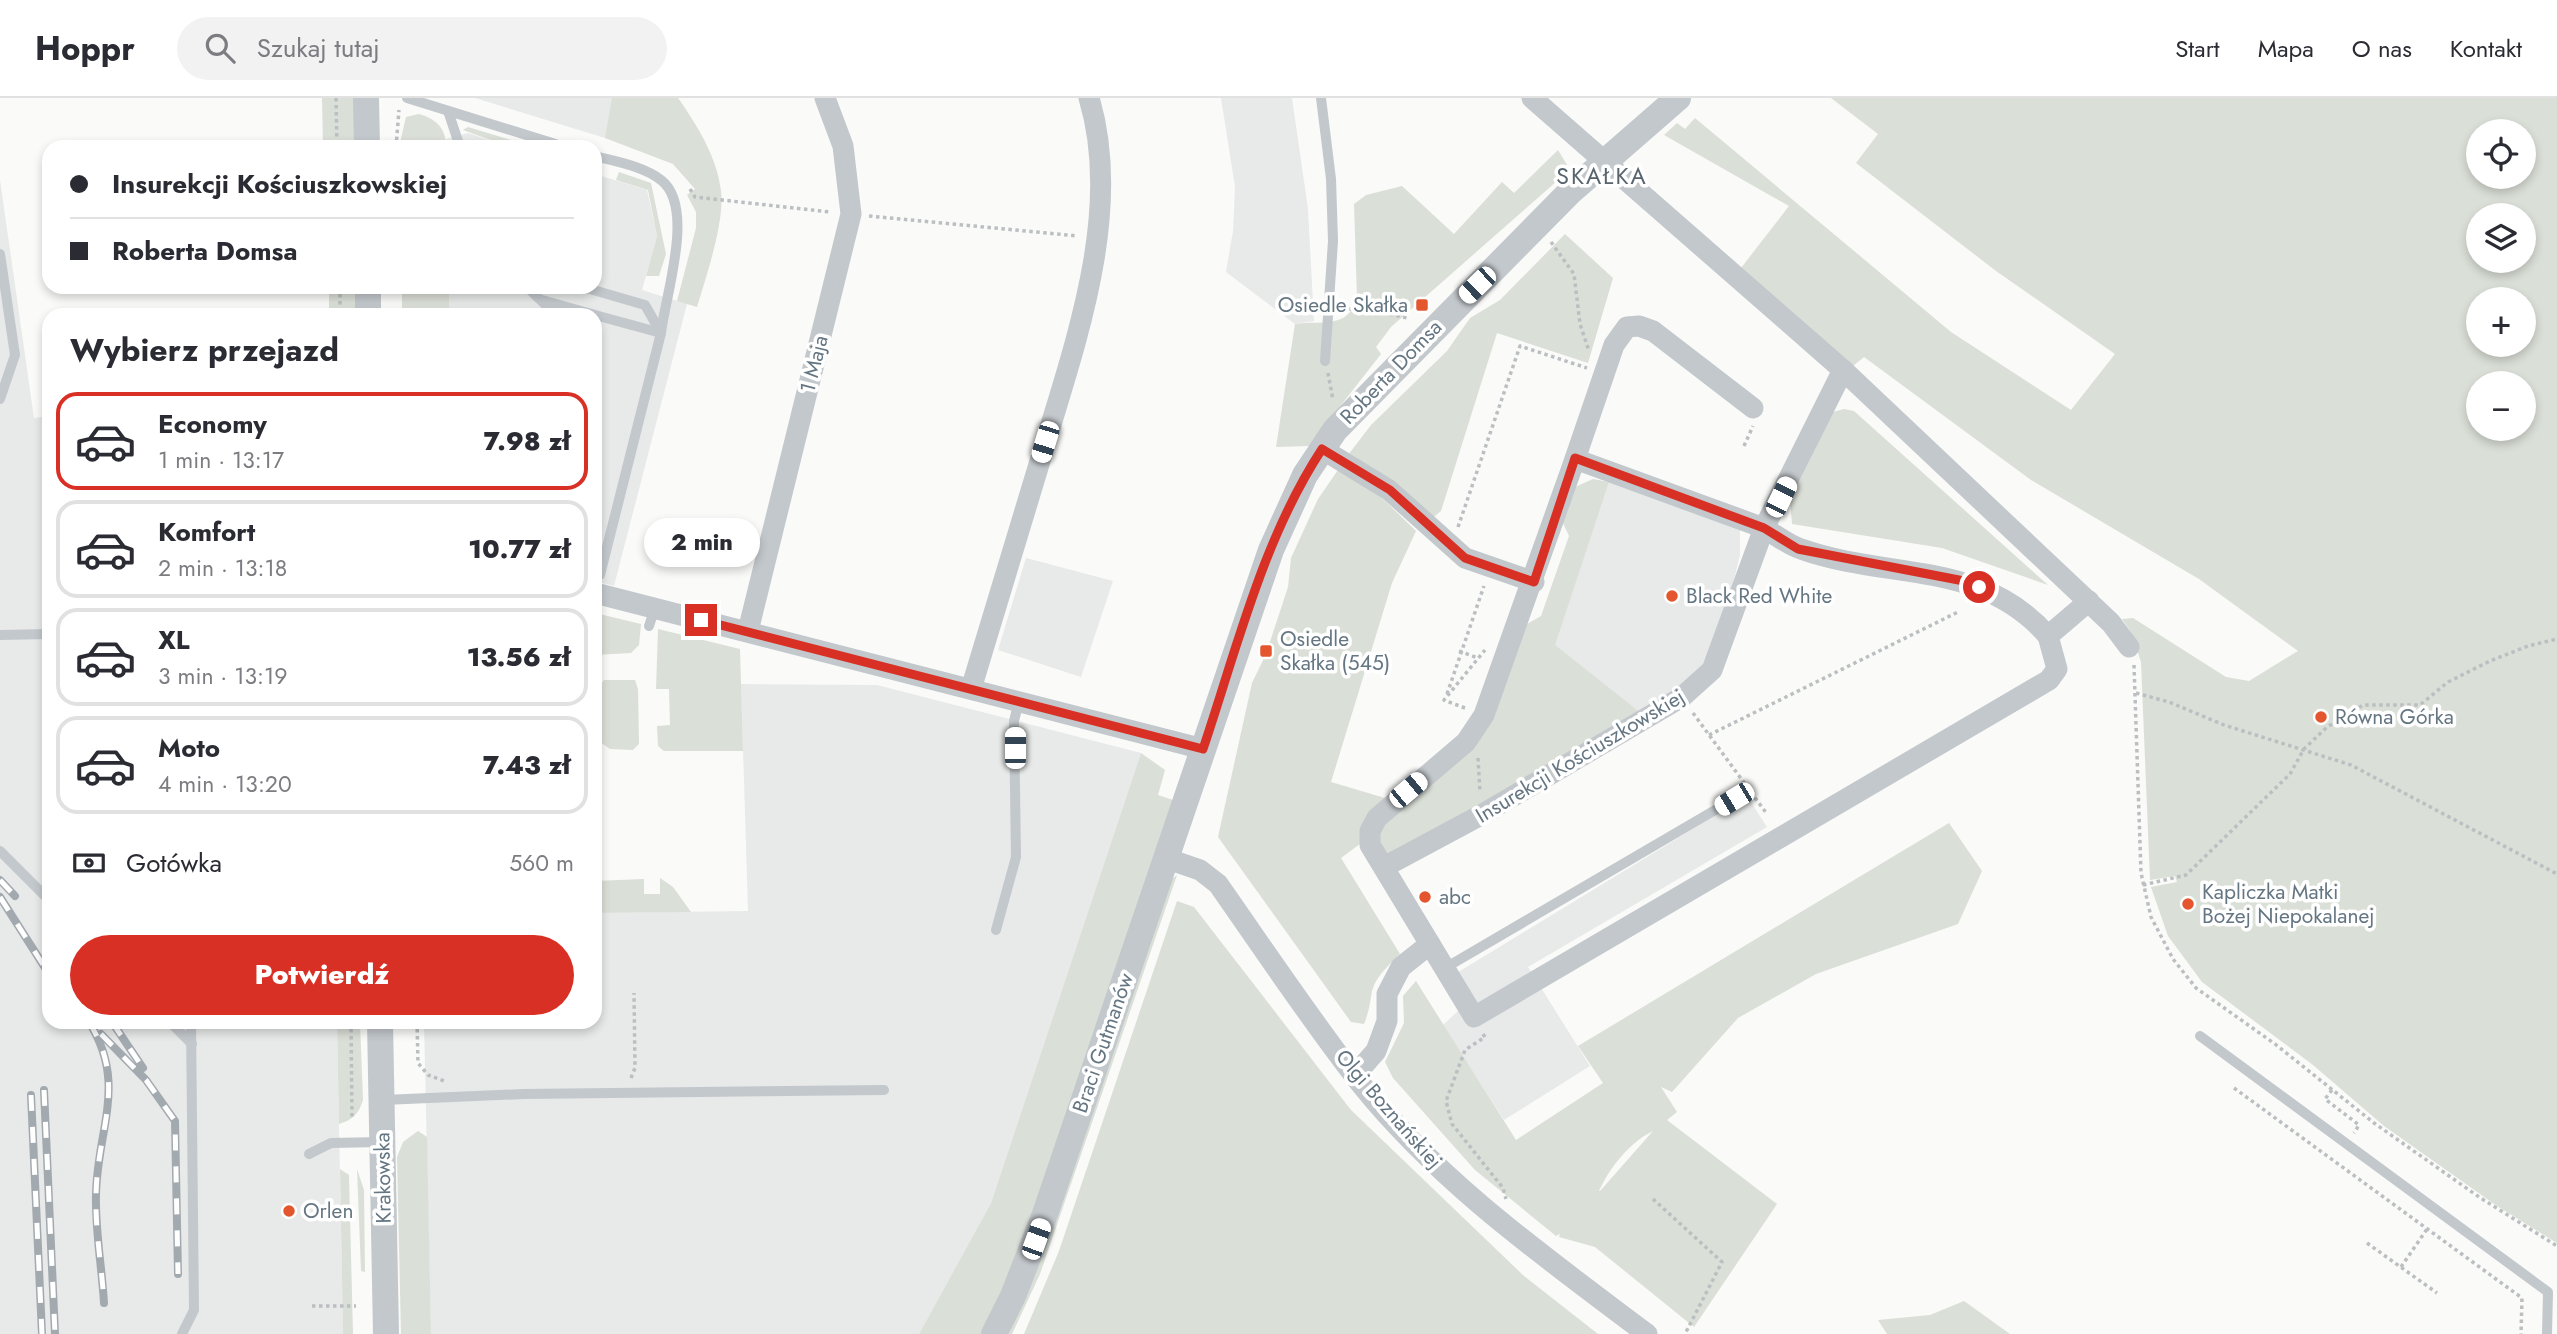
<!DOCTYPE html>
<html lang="pl">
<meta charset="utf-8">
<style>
body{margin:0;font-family:Jost,sans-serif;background:#f2f2f3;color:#2b2b33;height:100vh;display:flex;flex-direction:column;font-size:26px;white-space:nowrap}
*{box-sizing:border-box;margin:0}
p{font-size:23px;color:#7c7c81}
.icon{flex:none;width:38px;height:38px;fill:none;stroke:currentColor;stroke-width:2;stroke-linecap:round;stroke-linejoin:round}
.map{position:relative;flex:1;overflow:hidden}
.side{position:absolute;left:42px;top:210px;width:560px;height:721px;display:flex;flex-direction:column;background:#fff;border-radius:21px;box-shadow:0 4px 10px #0003}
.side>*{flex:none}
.banner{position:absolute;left:42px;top:42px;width:560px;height:154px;border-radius:21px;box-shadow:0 4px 10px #0003;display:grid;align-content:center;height:154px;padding:0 28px;background:#fff}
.controls{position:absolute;left:2466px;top:21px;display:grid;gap:14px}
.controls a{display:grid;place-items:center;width:70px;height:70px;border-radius:50%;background:#fff;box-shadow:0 4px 10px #0003;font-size:35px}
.end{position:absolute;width:32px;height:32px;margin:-16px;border:9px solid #d93025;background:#fff;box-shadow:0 0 0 4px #fff}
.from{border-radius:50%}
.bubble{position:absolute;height:49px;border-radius:24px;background:#fff;box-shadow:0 4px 10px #0003;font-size:23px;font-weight:800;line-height:49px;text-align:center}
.car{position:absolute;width:21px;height:42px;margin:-21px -10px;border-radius:9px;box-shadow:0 0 5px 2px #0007;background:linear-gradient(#fff 24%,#345 0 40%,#fff 0 76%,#345 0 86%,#fff 0)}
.banner b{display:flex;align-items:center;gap:24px;height:66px;font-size:26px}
.banner b+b{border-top:2px solid #e1e1e2}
.banner i{width:18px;height:18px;background:#2b2b33}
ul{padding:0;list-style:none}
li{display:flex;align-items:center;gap:21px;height:98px;margin:0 14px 10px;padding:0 14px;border:4px solid #e1e1e2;border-radius:21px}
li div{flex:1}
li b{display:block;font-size:26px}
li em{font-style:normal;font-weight:800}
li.selected{border-color:#d93025}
li>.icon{width:63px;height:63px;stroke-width:1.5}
h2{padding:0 28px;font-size:32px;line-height:84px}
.pay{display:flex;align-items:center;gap:18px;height:77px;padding:0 28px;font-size:26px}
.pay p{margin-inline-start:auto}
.button{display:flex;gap:14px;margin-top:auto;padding:14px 28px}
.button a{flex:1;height:80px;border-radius:42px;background:#d93025;color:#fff;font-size:28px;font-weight:800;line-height:80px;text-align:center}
header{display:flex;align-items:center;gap:42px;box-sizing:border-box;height:98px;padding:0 35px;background:#fff;border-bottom:2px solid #e1e1e2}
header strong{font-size:33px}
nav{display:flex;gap:38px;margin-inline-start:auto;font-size:24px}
.search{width:490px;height:63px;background:#f2f2f3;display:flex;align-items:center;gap:18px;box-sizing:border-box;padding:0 24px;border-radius:38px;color:#7c7c81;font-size:26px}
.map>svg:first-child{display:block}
</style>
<header>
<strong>Hoppr</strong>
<div class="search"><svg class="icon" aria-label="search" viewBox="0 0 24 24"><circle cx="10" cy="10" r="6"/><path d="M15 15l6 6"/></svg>Szukaj tutaj</div>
<nav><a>Start</a><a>Mapa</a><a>O nas</a><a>Kontakt</a></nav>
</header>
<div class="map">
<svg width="2557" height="1236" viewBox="0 0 2557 1236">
<rect width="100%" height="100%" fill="#fafaf8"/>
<g fill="#e8e9e9">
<path d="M475,0H678L704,42L711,59L605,40Z"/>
<path d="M1221,0H1292L1308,111L1314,223L1295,226L1226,174L1233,133L1235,89Z"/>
<path d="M468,35L510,49H446V41Z"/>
<path d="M595,76L647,92L657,138L642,192L687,206L614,488L595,483V217H449V189H595Z"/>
<path d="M0,82L34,320L49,318V924H337L343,1236H0Z"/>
<path d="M1609,384L1740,431V457L1731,494L1707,567L1696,580L1641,615L1554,547Z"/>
<path d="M1026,460L1113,483L1081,579L998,552Z"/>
<path d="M741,586L877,587L1141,655L991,1105L919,1236H431L424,924H595V815L748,813Z"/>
<path d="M1747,698L1767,729L1528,869L1590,968L1504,1022L1443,927L1459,912L1442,884Z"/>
</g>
<g fill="#dadfd7" fill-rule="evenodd">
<path d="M322,0H354L355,49H323Z"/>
<path d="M612,0H678C697,27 717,59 721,93C725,123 706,179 697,209L677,203L696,130V114L687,97L695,91L673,66L605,40Z"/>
<path d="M1831,0H2557V1145L2497,1108L2384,1028L2313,967L2202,884L2168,838L2151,789L2177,784L2175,778L2150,782L2141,564L2131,534L2122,521L2133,520L2226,579L2249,583L2298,553L2199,481L2031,382L1864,259L1853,268L1741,170L1789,108L1664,37L1677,25L1685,31L1695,20L1951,234L2071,312L2115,256L1996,173L1856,65L1878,36ZM2478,33H2524V79H2478ZM2478,117H2524V163H2478ZM2478,201H2524V247H2478ZM2478,285H2524V331H2478Z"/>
<path d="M419,16C436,21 446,30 446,49H399L406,19Z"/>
<path d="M468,29L534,49H510L463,32Z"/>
<path d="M1558,52L1567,67L1565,76L1391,229L1376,249L1381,256L1309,348L1276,349L1295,226C1321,222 1348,232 1357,200L1354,106L1366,97L1402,88L1454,136L1502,84L1514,95Z"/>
<path d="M619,74L651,85L666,156L659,178H646L657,138L648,92L616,82Z"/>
<path d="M1565,136L1613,180L1588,265L1497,235L1441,413L1430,422L1348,357L1371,327L1447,253L1470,220L1500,202Z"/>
<rect x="329" y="189" width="29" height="28"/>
<rect x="402" y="189" width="47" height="28"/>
<path d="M1844,311L1854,313L2048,487L1942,450L1792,426L1790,402L1833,314Z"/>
<path d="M1338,372L1374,392L1416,433L1392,485L1331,684L1385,700L1463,656L1527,526L1541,518L1569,438L1561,421L1575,389L1593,381L1609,384L1555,547L1641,615L1399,757L1385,759L1376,734L1341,760L1400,856C1390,866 1376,878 1372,893C1370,905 1369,914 1364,926L1351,924L1218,739L1252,585L1266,556L1288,489L1291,460L1318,401Z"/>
<path d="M595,515L641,526L639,547L631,555L595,557Z"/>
<path d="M658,531L740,551L743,653H664L658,648L657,628L670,627L669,591H656Z"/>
<path d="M604,582H635L638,591L639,646L633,652L610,651L600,644L599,589Z"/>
<path d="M1141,655L1165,672L1158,697L1173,702L1025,1139L1003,1195L981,1236H919L991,1105Z"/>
<path d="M1949,725L1982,773L1958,826L1816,876L1738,920L1672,994L1661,989L1677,1014L1667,1022L1777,1106L1694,1229L1595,1149L1559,1139L1560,1136L1556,1138L1475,1072L1393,980L1385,964L1404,925L1403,898L1416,883L1516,1042L1603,985L1578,948ZM1653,1033L1600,1093H1599C1610,1069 1630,1044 1653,1033Z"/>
<path d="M1177,777L1040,1176L1012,1236H1006L1172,781Z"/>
<path d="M660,780L673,789L691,814L595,815V783L644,781V796H660Z"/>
<path d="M1177,803L1194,809L1351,1012L1524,1178L1598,1236H1024L1059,1153Z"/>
<path d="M337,924H360L363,1002C359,1015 353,1022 339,1026Z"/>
<path d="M418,1033L427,1039L431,1236H401L397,1059L403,1044Z"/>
<path d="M340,1071L349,1077L353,1236H343Z"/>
<path d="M357,1071L364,1092L365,1174L361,1173Z"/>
<path d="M1964,1203L2010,1236H1887L1878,1222L1930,1217Z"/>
</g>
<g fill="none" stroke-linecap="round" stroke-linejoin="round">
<g stroke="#bbbfc2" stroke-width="3.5" stroke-dasharray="3.5 3.5" stroke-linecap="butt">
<path d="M336,0L337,49"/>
<path d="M396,49L399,12"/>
<path d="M690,91L695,99L830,114"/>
<path d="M869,118L1078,138"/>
<path d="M1551,144L1574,176L1580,226L1589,253"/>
<path d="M340,189V217"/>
<path d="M1341,211H1368L1407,220"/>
<path d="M428,217L465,214"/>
<path d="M1328,275L1333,302"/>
<path d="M1744,348L1753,328"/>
<path d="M1458,429L1520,248L1587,270"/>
<path d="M1459,553L1478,560"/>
<path d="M2134,567L2141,775L2151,819L2173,861L2196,890L2275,946L2374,1025L2479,1099L2557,1148"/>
<path d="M2136,595L2169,604L2224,627L2351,667L2557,776"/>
<path d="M1447,596L1484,488"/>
<path d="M1465,610L1444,602L1485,552"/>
<path d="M1693,615L1767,716"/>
<path d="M1709,637L1958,514"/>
<path d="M1478,660L1480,694"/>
<path d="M2143,787L2186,777L2290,676L2304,651L2327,629L2363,607H2420L2448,584L2490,563L2528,548L2557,541"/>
<path d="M351,924L352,1021"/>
<path d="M417,924L418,965L428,977L444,983"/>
<path d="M1483,936L1485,939L1465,952L1446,1003L1452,1026L1503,1090L1506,1101"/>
<path d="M631,980L635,970L634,895"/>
<path d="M2234,990L2522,1200L2521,1236"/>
<path d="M2332,992L2325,1001L2359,1027L2354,1035"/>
<path d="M1653,1101L1722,1164L1685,1236"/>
<path d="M2367,1145L2437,1195"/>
<path d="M2401,1169L2427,1131"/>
<path d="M312,1208H356"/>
</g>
<g stroke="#c3c8cc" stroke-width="10">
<path d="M407,0L565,49"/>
<path d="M1321,0L1331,81L1333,143L1325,263"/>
<path d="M448,13L460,49"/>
<path d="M595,58C617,64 643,68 661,82C696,109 665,198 661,235L595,217"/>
<path d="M0,156L15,257L0,301"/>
<path d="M527,189L556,217"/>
<path d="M583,189L645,207L661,235L600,477"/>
<path d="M542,202L595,217"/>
<path d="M649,528L655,510"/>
<path d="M0,537L49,536"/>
<path d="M0,753L49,802"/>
<path d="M996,832L1016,759L1014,623L1019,603"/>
<path d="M1445,870L1734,701"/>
<path d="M170,924L192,946"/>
<path d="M2200,938L2548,1194L2547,1236"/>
<path d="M383,1002L523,996L884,992"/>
<path d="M309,1056L331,1045L381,1044"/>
<path d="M182,1236L194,1212L191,924"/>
</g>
<g stroke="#c3c8cc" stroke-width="21">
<path d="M1532,0L1843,272L2111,525L2129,549"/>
<path d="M1843,272L1764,430L1575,361L1484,617L1466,644L1377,720L1370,733V747L1474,919L2049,582L2057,571L2048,538"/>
<path d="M1322,351L1389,392L1465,460L1534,484"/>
<path d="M1575,361L1614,247L1627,229L1639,228L1653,233L1753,310"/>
<path d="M595,495L1203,651"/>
<path d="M748,533L851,116L843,48L825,0"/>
<path d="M971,591C994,515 1017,439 1040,363C1073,251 1124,116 1089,0"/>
<path d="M1165,760L1200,772L1218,786C1265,853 1310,921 1360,985C1440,1085 1545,1159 1647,1236"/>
<path d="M1384,769L1481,717L1682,599L1712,572L1764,430C1776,437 1788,447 1801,451C1888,482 1981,461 2048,538L2089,503"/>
<path d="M1355,977L1376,953L1387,923V896L1401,869L1430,846"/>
</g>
<g stroke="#c3c8cc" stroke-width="26">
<path d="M366,0L367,49"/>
<path d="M368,217V189"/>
<path d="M380,924L386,1236"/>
<path d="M994,1236L1013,1198L1045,1116L1271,452L1305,377L1335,332L1569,95L1678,0"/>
</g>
<defs>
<g id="rail">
<path d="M0,782L15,798"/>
<path d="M0,799L49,876"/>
<path d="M89,924C128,986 97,1031 96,1097C95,1132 102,1170 104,1205"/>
<path d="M112,924L143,970"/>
<path d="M101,936L146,982L175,1023L178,1176"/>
<path d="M44,992L55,1236"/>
<path d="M31,997L42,1236"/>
</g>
</defs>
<use href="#rail" stroke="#a2aab0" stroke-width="8"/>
<use href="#rail" stroke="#fff" stroke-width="5" stroke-dasharray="16" stroke-linecap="butt"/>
</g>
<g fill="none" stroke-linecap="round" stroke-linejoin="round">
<path stroke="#d93025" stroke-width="9" d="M701,522L1203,651C1237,550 1263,441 1322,351L1390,392L1465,460L1534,484L1575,360L1764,430L1798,451L1964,483L1979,489"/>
</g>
<g fill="#e4572e" stroke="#fff" stroke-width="2.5">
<rect x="1415" y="200" width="14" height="14" rx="3.5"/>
<circle cx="1672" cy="498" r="7"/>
<rect x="1259" y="546" width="14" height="14" rx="3.5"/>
<circle cx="2321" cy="619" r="7"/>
<circle cx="1425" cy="799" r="7"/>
<circle cx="2188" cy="806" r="7"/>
<circle cx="289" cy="1113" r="7"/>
</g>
<g text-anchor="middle" stroke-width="7" stroke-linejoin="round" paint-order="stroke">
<g font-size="21" fill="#657683" stroke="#fff" text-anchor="start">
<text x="1408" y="214" text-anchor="end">Osiedle Skałka</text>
<text x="1686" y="505">Black Red White</text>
<text x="1280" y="548">Osiedle<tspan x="1280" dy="24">Skałka (545)</tspan></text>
<text x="2335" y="626">Równa Górka</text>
<text x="2202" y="801">Kapliczka Matki<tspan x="2202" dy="24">Bożej Niepokalanej</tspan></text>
<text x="1439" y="806">abc</text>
<text x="303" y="1120">Orlen</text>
</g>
<g font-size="21" fill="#657683" stroke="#fff">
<text transform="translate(814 266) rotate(-76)" y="7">1 Maja</text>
<text transform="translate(1391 274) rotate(-46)" y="7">Roberta Domsa</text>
<text transform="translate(1580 658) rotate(-31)" y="7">Insurekcji Kościuszkowskiej</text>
<text transform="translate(1103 945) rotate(-71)" y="7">Braci Gutmanów</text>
<text transform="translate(1389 1011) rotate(49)" y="7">Olgi Boznańskiej</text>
<text transform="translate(383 1080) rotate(-91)" y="7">Krakowska</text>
</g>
<g font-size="23" letter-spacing="2" fill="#57646e" stroke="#fff">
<text x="1602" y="86">SKAŁKA</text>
</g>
</g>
</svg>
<div class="controls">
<a><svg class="icon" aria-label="locate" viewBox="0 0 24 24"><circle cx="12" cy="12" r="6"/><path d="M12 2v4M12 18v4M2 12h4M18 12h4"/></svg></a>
<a><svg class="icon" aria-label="layers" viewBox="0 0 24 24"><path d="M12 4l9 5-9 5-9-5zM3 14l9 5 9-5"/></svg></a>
<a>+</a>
<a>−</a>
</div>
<i class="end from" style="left:1979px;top:489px"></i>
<i class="end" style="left:701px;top:522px"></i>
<div class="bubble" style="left:644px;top:420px;width:116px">2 min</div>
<i class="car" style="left:1477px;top:187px;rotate:226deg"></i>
<i class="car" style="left:1045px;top:344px;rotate:197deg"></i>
<i class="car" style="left:1781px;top:399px;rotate:26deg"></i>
<i class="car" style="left:1015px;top:650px;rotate:0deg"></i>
<i class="car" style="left:1408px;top:692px;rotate:50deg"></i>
<i class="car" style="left:1734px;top:701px;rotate:239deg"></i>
<i class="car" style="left:1036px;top:1141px;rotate:20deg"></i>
<div class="banner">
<b><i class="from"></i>Insurekcji Kościuszkowskiej</b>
<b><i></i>Roberta Domsa</b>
</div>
<section class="side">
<h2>Wybierz przejazd</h2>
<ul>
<li class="selected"><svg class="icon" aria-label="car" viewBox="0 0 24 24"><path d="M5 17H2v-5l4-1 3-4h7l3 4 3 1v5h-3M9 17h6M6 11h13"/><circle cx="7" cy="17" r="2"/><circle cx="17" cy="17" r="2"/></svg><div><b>Economy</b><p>1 min · 13:17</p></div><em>7.98 zł</em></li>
<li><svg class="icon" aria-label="car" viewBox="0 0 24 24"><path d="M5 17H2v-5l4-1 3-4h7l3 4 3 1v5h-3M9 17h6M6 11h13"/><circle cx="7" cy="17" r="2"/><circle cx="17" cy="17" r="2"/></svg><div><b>Komfort</b><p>2 min · 13:18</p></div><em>10.77 zł</em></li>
<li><svg class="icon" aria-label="car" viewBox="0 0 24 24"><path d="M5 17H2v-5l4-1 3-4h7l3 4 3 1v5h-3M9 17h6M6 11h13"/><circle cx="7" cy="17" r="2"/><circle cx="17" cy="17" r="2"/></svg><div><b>XL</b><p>3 min · 13:19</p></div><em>13.56 zł</em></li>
<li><svg class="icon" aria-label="car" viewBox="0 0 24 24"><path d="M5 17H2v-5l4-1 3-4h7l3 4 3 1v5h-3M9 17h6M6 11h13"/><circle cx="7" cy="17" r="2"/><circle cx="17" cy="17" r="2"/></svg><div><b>Moto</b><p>4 min · 13:20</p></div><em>7.43 zł</em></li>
</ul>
<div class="pay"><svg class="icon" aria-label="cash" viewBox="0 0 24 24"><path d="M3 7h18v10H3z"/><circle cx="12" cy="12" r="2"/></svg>Gotówka<p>560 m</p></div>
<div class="button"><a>Potwierdź</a></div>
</section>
</div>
